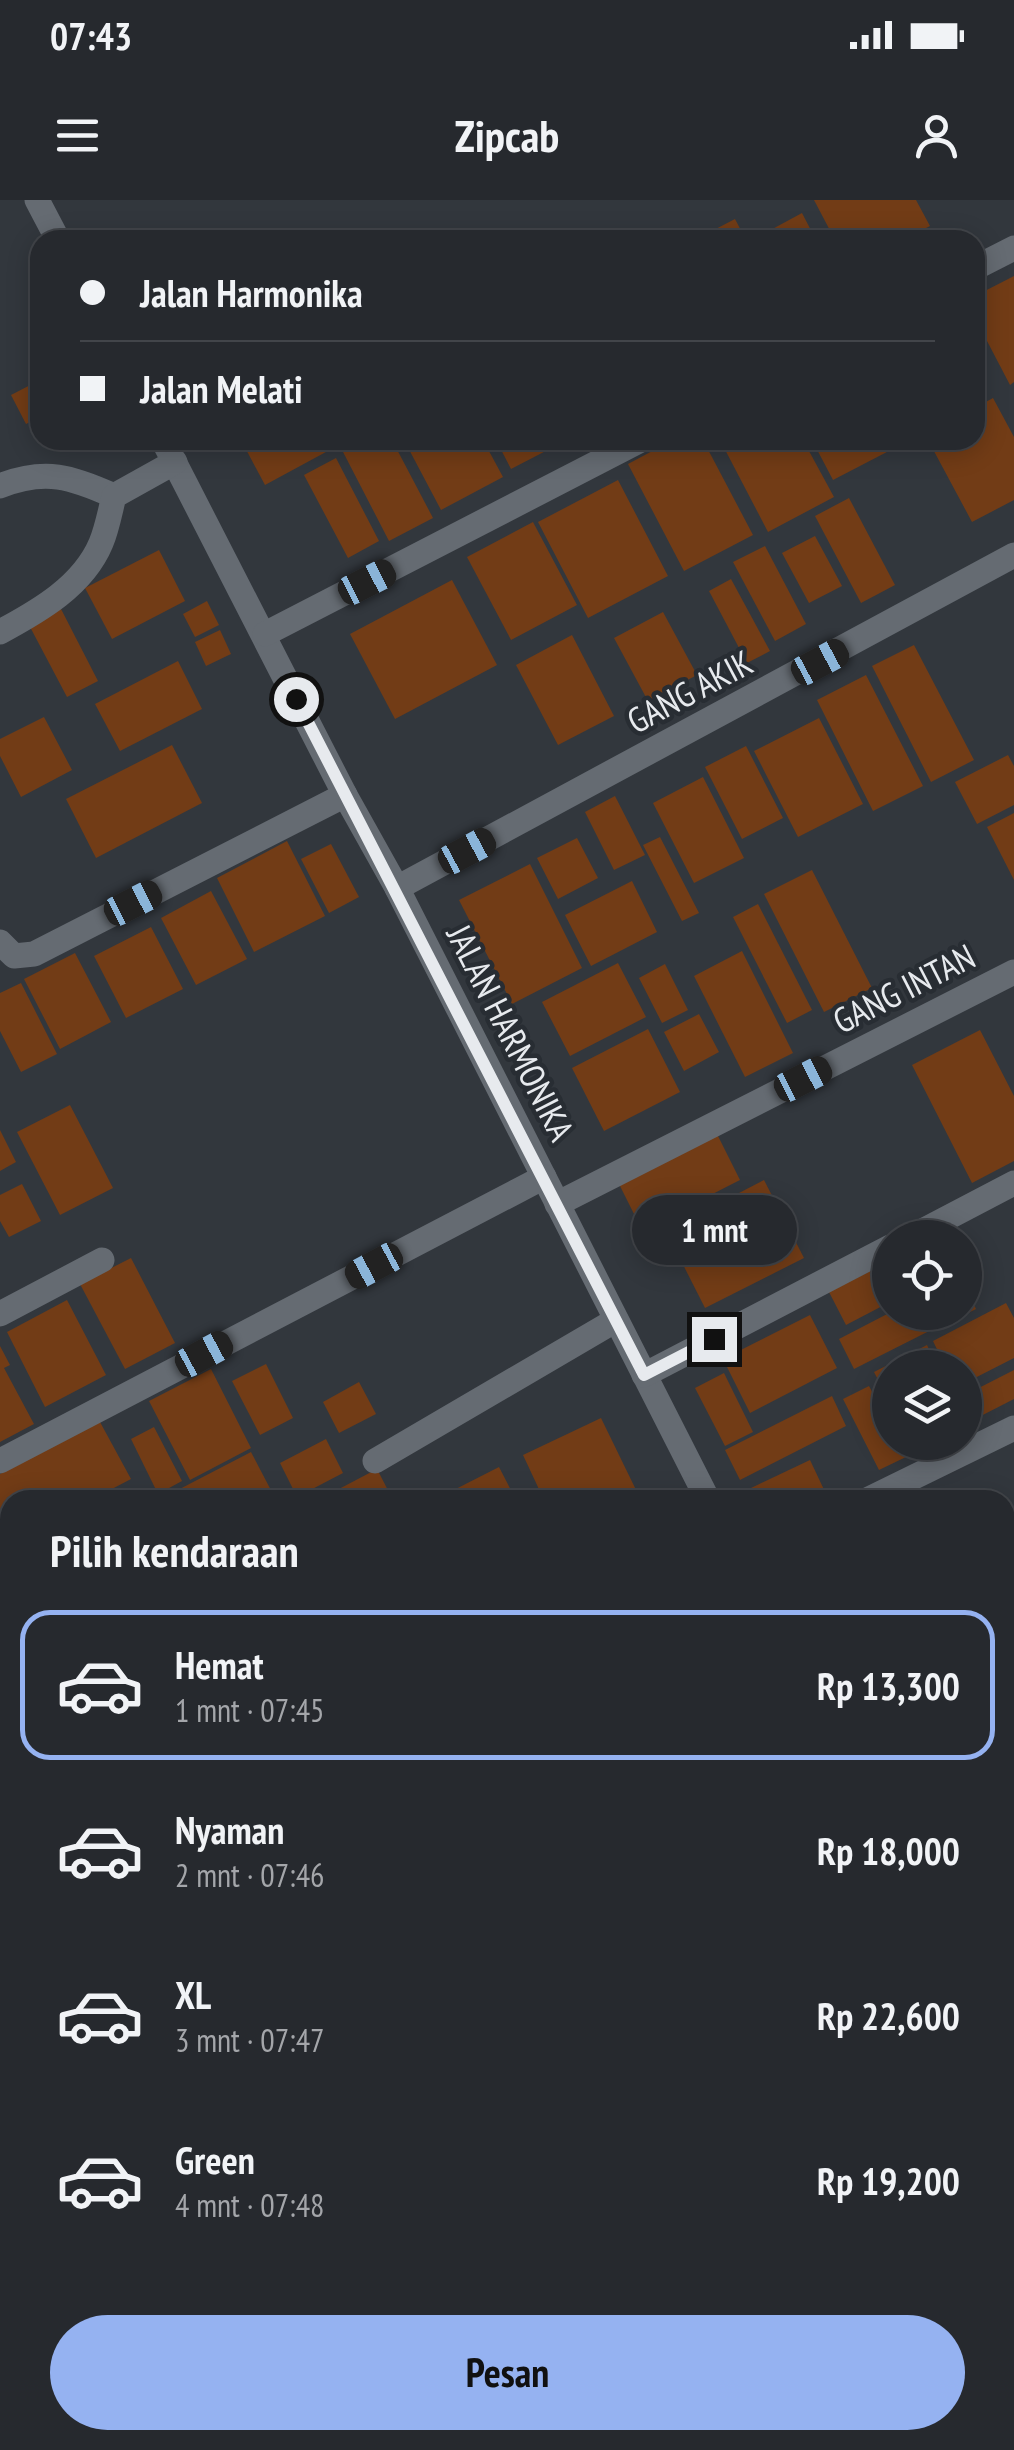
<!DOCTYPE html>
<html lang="id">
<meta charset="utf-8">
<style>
body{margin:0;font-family:"PT Sans Narrow",sans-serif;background:#2e3136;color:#f1f3f6;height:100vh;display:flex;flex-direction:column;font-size:38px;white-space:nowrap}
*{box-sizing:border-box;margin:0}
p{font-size:32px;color:#a4a6aa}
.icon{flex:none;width:55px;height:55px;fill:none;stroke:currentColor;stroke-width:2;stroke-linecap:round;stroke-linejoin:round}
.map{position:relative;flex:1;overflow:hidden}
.drawer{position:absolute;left:0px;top:1290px;width:1015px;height:960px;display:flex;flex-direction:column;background:#26292e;border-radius:30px 30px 0 0;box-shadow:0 5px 25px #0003,0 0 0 2px #42454a}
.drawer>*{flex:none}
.banner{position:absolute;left:30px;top:30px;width:955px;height:220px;border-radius:30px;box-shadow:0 5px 25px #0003,0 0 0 2px #42454a;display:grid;align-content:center;height:220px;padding:0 50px;background:#26292e}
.controls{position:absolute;left:872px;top:1020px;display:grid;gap:20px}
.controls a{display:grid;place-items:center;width:110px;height:110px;border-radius:50%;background:#26292e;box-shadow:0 5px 25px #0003,0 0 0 2px #42454a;font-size:50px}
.end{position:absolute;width:45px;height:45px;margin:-22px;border:12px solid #e7eaee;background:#111;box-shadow:0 0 0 5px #111}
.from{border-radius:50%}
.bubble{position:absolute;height:70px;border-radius:35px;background:#26292e;box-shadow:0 5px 25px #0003,0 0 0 2px #42454a;font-size:32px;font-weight:700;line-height:70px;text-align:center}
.car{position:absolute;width:30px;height:60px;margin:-30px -15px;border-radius:12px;box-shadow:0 0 8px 2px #0007;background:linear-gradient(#222 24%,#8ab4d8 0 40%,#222 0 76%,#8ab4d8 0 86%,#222 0)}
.banner b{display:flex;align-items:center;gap:35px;height:95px;font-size:38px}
.banner b+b{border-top:2px solid #42454a}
.banner i{width:25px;height:25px;background:#f1f3f6}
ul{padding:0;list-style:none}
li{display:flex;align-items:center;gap:30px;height:150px;margin:0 20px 15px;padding:0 30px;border:5px solid transparent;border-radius:30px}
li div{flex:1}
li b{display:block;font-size:38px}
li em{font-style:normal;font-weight:700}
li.current{border-color:#95b2f1}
li>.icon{width:90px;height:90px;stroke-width:1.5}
h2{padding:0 50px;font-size:45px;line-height:120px}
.primary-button{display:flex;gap:20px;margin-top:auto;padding:20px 50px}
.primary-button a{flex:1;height:115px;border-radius:60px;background:#95b2f1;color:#111;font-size:40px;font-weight:700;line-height:115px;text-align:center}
.status{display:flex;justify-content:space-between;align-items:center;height:70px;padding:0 50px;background:#26292e;direction:ltr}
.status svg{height:28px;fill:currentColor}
header{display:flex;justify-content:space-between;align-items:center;height:130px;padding:0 50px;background:#26292e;font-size:45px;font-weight:700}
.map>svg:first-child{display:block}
</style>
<div class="status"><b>07:43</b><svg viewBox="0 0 49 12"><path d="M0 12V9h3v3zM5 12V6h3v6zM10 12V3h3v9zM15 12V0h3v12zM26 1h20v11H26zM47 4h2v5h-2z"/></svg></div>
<header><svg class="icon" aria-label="menu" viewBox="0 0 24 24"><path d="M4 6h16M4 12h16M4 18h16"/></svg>Zipcab<svg class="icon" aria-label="person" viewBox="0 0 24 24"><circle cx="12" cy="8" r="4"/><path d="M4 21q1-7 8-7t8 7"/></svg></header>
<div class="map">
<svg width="1014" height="2250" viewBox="0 0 1014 2250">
<rect width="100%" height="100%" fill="#32373d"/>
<g fill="#723c16">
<path d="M814,0H916L930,26L903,40H835Z"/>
<path d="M802,13L816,40H769L765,33Z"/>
<path d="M735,19L746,40H709L706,34Z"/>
<path d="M1014,76V182L1010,185L975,118V96Z"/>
<path d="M40,180V217L26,224L11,195Z"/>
<path d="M993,198L1014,237V300L972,322L928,240H975V208Z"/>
<path d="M241,240H334L337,246L265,285Z"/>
<path d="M361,240H392L433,318L389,341L342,250Z"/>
<path d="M404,240H483L503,277L441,310Z"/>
<path d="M496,240H567L511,269Z"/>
<path d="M673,240H703L753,335L684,371L628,264Z"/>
<path d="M720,240H803L834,297L768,332Z"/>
<path d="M812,240H910L833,280Z"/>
<path d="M336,258L379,341L348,358L304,275Z"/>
<path d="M618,280L668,376L588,418L538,322Z"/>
<path d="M849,298L895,385L861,403L815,316Z"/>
<path d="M533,322L577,405L511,440L467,357Z"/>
<path d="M815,336L842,386L809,403L782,353Z"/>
<path d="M765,346L806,424L775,441L733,362Z"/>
<path d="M159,350L185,401L112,439L85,388Z"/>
<path d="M731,379L770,451L747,463L709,391Z"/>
<path d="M452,380L497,465L395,519L350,434Z"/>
<path d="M207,401L219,425L195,437L183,414Z"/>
<path d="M61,409L98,481L67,497L29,425Z"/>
<path d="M663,412L697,475L648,501L614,438Z"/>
<path d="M220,430L231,454L206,466L195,442Z"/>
<path d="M572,435L614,516L558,545L516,465Z"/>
<path d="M914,445L974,560L931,582L872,466Z"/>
<path d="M178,461L202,509L120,551L95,504Z"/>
<path d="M866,475L923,586L873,611L817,500Z"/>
<path d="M44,517L72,570L21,597L0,556V539Z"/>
<path d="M819,518L863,604L798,637L754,551Z"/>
<path d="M172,545L202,603L96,658L66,599Z"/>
<path d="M746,546L783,618L742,639L705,567Z"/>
<path d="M1008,555L1014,566V605L977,624L955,582Z"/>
<path d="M703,577L744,658L694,683L653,603Z"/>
<path d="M615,596L645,655L614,670L585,612Z"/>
<path d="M1014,613V680L987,627Z"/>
<path d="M660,637L699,713L682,721L643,645Z"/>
<path d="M577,638L598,678L558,699L537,658Z"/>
<path d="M287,641L325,716L254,752L217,678Z"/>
<path d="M331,644L359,697L329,713L301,659Z"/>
<path d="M530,664L582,768L512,804L459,700Z"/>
<path d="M812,670L872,788L824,812L764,694Z"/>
<path d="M632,681L657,732L591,766L565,715Z"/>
<path d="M211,691L247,759L196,785L161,718Z"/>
<path d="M758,704L812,810L787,823L733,717Z"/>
<path d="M151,727L183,789L126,818L94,756Z"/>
<path d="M742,751L793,853L745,877L694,776Z"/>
<path d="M75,753L111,822L60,849L24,779Z"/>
<path d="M618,763L646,817L570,856L542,802Z"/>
<path d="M665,764L688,810L662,823L639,778Z"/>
<path d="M21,783L57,854L21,872L0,831V793Z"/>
<path d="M699,814L719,852L684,871L664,832Z"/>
<path d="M648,829L680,892L604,931L572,868Z"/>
<path d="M980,830L1014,896V961L972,983L912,865Z"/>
<path d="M70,905L113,988L60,1015L17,932Z"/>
<path d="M0,930L16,962L0,971Z"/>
<path d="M717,934L740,980L642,1030L619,984Z"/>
<path d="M764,980L804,1058L705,1108L666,1031Z"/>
<path d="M22,984L41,1021L9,1037L0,1021V995Z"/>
<path d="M131,1058L175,1143L125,1169L80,1084Z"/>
<path d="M890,1061V1102L846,1125L829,1092Z"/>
<path d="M965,1087L976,1109L949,1123L944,1112H965Z"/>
<path d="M67,1100L106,1175L45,1207L7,1132Z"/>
<path d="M1006,1103L1014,1118V1158L965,1183V1168H946L933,1141Z"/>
<path d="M891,1112H935L941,1125L854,1169L839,1139Z"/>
<path d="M810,1115L837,1168L750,1213L723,1159Z"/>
<path d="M927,1145L938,1168H890V1203L874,1172Z"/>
<path d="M0,1146L10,1165L4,1168L34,1224L0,1242Z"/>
<path d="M266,1164L293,1218L260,1235L232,1181Z"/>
<path d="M211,1169L251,1248L190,1280L149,1201Z"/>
<path d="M1014,1170V1199L971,1221L965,1210V1195Z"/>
<path d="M724,1173L753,1232L725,1246L695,1188Z"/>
<path d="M359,1182L376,1214L339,1233L323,1202Z"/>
<path d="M869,1186L890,1226V1242H898L906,1257L879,1270L843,1199Z"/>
<path d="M832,1196L846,1226L740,1280L725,1250Z"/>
<path d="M601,1218L638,1294L626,1300H544L523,1255Z"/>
<path d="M100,1222L131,1279L91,1300H10V1332L0,1313V1274Z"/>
<path d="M154,1227L182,1281L158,1294L131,1239Z"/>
<path d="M326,1239L343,1273L297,1297L280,1263Z"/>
<path d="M251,1252L274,1296L266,1300H176L172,1293Z"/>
<path d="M810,1260L827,1296L819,1300H757L751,1288Z"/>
<path d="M499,1267L516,1300H449L446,1294Z"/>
<path d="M377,1269L393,1300H318Z"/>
<path d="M1013,1409L1014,1468L1005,1473V1412Z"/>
<path d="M1014,1493V1527L1005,1530V1496Z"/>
<path d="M1014,1624V1666L1005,1669V1627Z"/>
<path d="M10,1629V1696L0,1702V1634Z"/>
<path d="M0,1819L10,1838V1865L0,1870Z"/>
<path d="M10,1936V2035L7,2037L0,2022V1941Z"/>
<path d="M1005,1940L1014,1957V1993L1005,1998Z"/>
<path d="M1014,2001V2067L1005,2050V2006Z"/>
<path d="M0,2084L10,2103V2144L0,2149Z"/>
<path d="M1014,2099V2162L1011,2164L1005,2152V2104Z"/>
<path d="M1014,2168V2240L995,2250H962L957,2240H1005V2172Z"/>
<path d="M10,2185V2240H42L47,2250H0V2190Z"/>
<path d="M55,2240H98L78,2250H60Z"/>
<path d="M261,2240H349L355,2250H266Z"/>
<path d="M363,2240H426L406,2250H368Z"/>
<path d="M456,2240H512L517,2250H461Z"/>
<path d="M536,2240H601L606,2250H541Z"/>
<path d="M810,2240H902L907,2250H815Z"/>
<path d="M912,2240H949L954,2250H918Z"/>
</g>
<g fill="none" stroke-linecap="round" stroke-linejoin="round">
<g stroke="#656b72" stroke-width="25">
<path d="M37,0L58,40"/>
<path d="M975,68L1014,48"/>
<path d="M163,240L345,595L397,688L708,1300"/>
<path d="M0,286C45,268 72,277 114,296"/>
<path d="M0,432C39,411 83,386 101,343C107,329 110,312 114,296L175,262"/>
<path d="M265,434L641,240"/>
<path d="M397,688L1014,355"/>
<path d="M0,742L14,756L34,754L345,595"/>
<path d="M557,1004L1014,772"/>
<path d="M909,1038L1014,983"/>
<path d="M0,1114L102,1060"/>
<path d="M644,1175L890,1047"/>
<path d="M0,1261L544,977"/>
<path d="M375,1261L616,1120"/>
<path d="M867,1300L1014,1228"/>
<path d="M1005,1393L1014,1389"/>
<path d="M0,1496L10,1518"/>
<path d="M0,1799L10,1817"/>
<path d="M1005,1887L1014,1903"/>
<path d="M1005,2089L1014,2084"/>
<path d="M124,2250L143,2240"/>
<path d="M680,2250L700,2240"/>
</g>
<g stroke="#ae9755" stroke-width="25">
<path d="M0,1537L10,1539"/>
<path d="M0,1592L10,1594"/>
<path d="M1005,1708L1014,1710"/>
<path d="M1005,1763L1014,1765"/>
</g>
</g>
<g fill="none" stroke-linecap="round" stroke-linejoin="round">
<path stroke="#e7eaee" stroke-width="12" d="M296,499L644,1175L714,1139"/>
</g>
<g text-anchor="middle" stroke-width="9" stroke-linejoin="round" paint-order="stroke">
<g font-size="35" fill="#e7eaee" stroke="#282d33">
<text transform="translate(690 492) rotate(-28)" y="12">GANG AKIK</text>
<text transform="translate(904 789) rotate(-27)" y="12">GANG INTAN</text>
<text transform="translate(510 833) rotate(63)" y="12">JALAN HARMONIKA</text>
</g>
</g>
</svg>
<div class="controls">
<a><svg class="icon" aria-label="locate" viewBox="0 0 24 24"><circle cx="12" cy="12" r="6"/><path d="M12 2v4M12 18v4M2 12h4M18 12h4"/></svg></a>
<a><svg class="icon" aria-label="layers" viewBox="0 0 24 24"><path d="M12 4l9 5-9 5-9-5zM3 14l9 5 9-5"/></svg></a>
</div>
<i class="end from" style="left:296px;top:499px"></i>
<i class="end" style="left:714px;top:1139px"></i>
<div class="bubble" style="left:632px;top:995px;width:165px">1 mnt</div>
<i class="car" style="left:367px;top:382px;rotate:63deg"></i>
<i class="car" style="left:820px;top:462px;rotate:62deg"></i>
<i class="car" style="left:467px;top:651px;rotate:62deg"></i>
<i class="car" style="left:133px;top:703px;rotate:63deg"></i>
<i class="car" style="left:803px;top:879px;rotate:63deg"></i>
<i class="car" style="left:374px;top:1066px;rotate:242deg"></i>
<i class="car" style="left:204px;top:1154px;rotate:62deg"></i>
<div class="banner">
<b><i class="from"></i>Jalan Harmonika</b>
<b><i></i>Jalan Melati</b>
</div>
<section class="drawer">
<h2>Pilih kendaraan</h2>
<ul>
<li class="current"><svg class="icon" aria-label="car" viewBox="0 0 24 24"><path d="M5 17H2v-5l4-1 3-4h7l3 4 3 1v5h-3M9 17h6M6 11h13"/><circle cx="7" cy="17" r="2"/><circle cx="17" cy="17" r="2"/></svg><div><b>Hemat</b><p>1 mnt · 07:45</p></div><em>Rp 13,300</em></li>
<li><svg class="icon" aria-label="car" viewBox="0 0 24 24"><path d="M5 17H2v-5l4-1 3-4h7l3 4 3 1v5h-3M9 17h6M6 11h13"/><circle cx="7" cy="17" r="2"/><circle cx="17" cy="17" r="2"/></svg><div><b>Nyaman</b><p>2 mnt · 07:46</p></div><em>Rp 18,000</em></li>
<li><svg class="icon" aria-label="car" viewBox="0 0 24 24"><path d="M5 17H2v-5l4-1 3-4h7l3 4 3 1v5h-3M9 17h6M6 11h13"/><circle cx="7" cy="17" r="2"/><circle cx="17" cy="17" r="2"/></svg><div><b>XL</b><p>3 mnt · 07:47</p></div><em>Rp 22,600</em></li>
<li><svg class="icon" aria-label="car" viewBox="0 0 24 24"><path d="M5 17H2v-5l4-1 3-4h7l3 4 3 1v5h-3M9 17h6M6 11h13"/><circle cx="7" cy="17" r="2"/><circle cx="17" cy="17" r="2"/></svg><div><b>Green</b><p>4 mnt · 07:48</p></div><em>Rp 19,200</em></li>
</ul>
<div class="primary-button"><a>Pesan</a></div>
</section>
</div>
